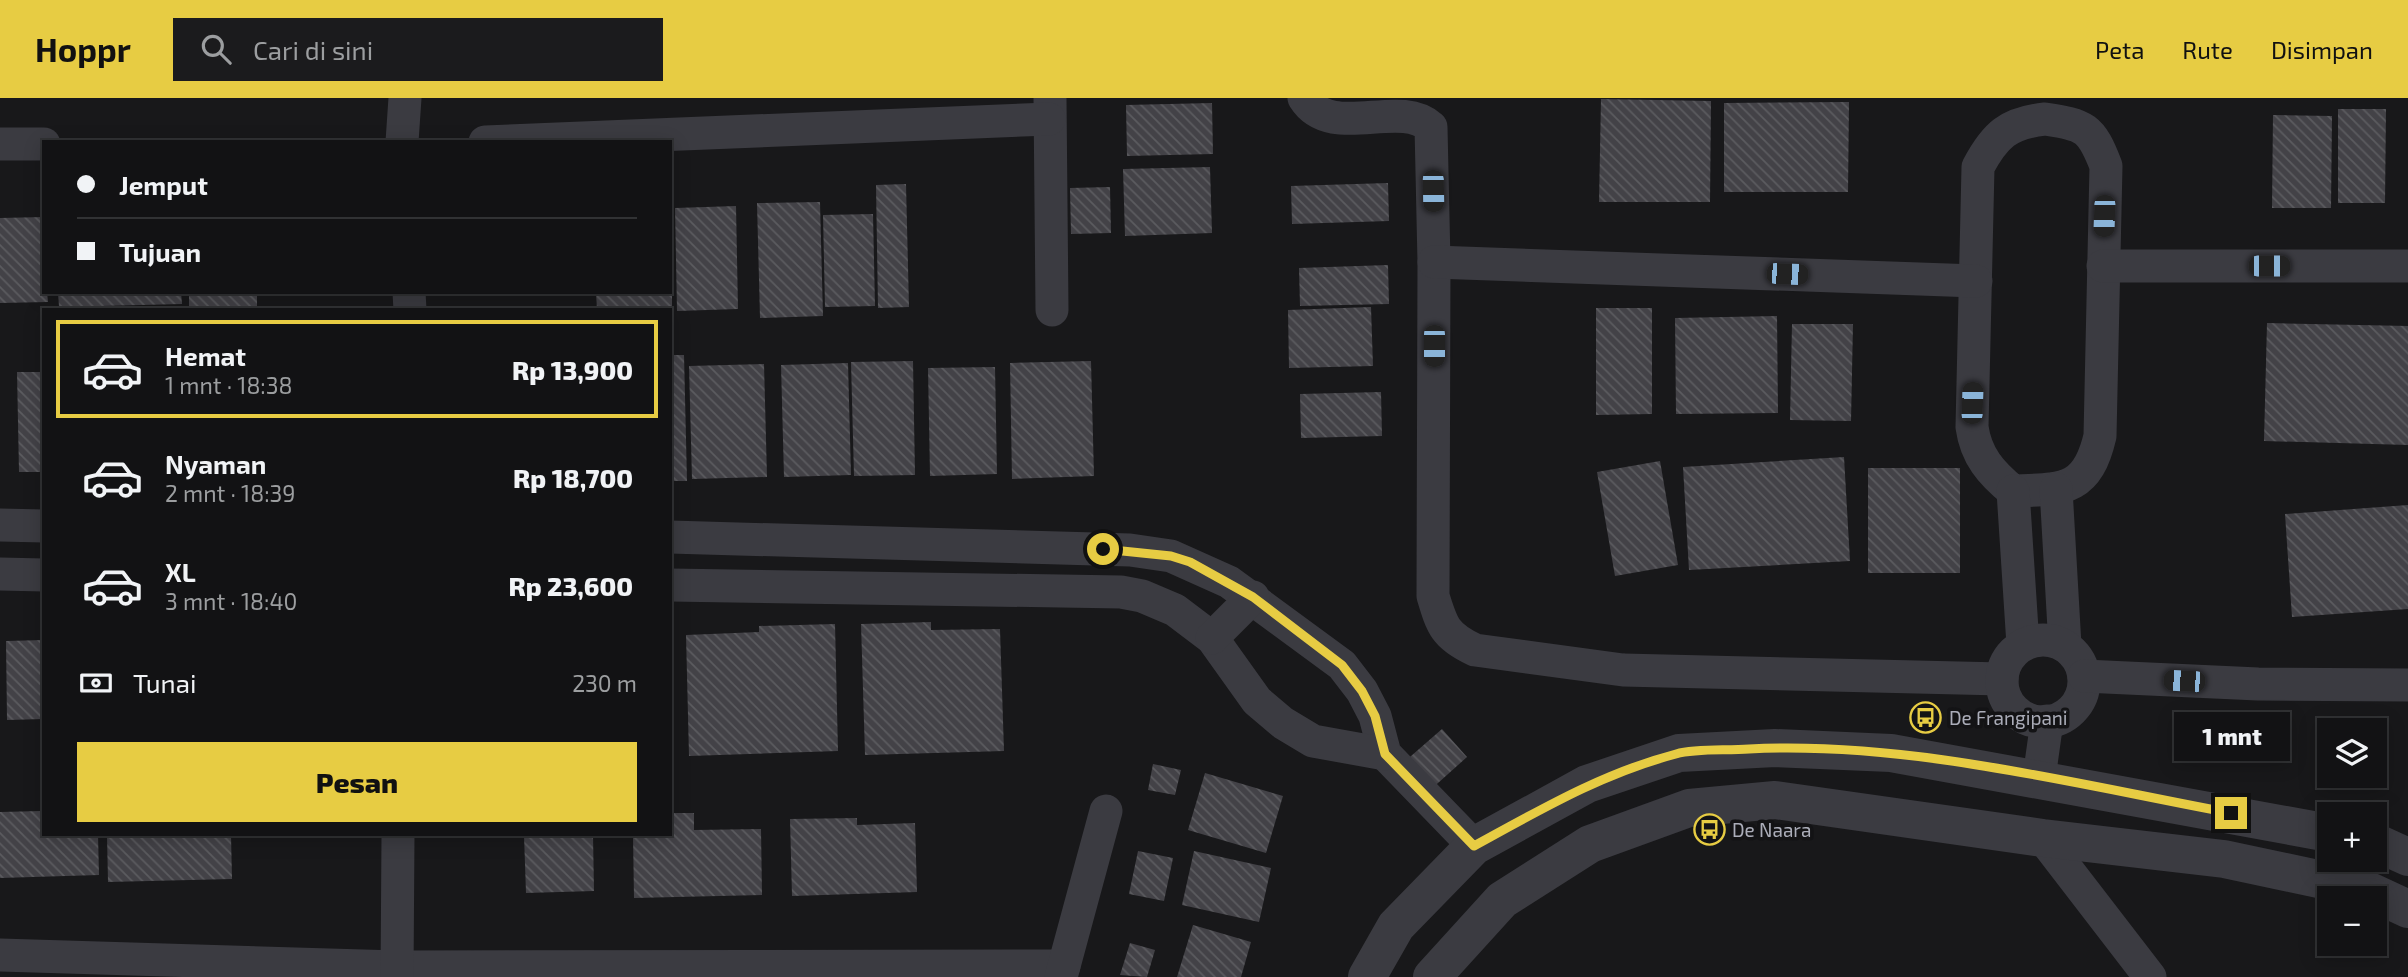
<!DOCTYPE html>
<html lang="id">
<meta charset="utf-8">
<style>
body{margin:0;font-family:"Exo 2",sans-serif;background:#1b1b1d;color:#f1f3f6;height:100vh;display:flex;flex-direction:column;font-size:26px;white-space:nowrap}
*{box-sizing:border-box;margin:0}
p{font-size:23px;color:#9c9ea0}
.icon{flex:none;width:38px;height:38px;fill:none;stroke:currentColor;stroke-width:2;stroke-linecap:round;stroke-linejoin:round}
.map{position:relative;flex:1;overflow:hidden}
.details{position:absolute;left:42px;top:210px;width:630px;height:528px;display:flex;flex-direction:column;background:#121214;border-radius:0px;box-shadow:0 4px 18px #0003,0 0 0 2px #313234}
.details>*{flex:none}
.banner{position:absolute;left:42px;top:42px;width:630px;height:154px;border-radius:0px;box-shadow:0 4px 18px #0003,0 0 0 2px #313234;display:grid;align-content:center;height:154px;padding:0 35px;background:#121214}
.buttons{position:absolute;left:2317px;top:620px;display:grid;gap:14px}
.buttons a{display:grid;place-items:center;width:70px;height:70px;border-radius:0px;background:#121214;box-shadow:0 4px 18px #0003,0 0 0 2px #313234;font-size:35px}
.end{position:absolute;width:32px;height:32px;margin:-16px;border:9px solid #e7cc43;background:#111;box-shadow:0 0 0 4px #111}
.from{border-radius:50%}
.bubble{position:absolute;height:49px;border-radius:0px;background:#121214;box-shadow:0 4px 18px #0003,0 0 0 2px #313234;font-size:23px;font-weight:800;line-height:49px;text-align:center}
.car{position:absolute;width:21px;height:42px;margin:-21px -10px;border-radius:9px;box-shadow:0 0 5px 2px #0007;background:linear-gradient(#222 24%,#8ab4d8 0 40%,#222 0 76%,#8ab4d8 0 86%,#222 0)}
.banner b{display:flex;align-items:center;gap:24px;height:66px;font-size:26px}
.banner b+b{border-top:2px solid #313234}
.banner i{width:18px;height:18px;background:#f1f3f6}
ul{padding:12px 0 0;list-style:none}
li{display:flex;align-items:center;gap:21px;height:98px;margin:0 14px 10px;padding:0 21px;border:4px solid transparent;border-radius:0px}
li div{flex:1}
li b{display:block;font-size:26px}
li em{font-style:normal;font-weight:800}
li.on{border-color:#e7cc43}
li>.icon{width:63px;height:63px;stroke-width:1.5}
.pay{display:flex;align-items:center;gap:18px;height:77px;padding:0 35px;font-size:26px}
.pay p{margin-inline-start:auto}
.cta{display:flex;gap:14px;margin-top:auto;padding:14px 35px}
.cta a{flex:1;height:80px;border-radius:0px;background:#e7cc43;color:#111;font-size:28px;font-weight:800;line-height:80px;text-align:center}
header{display:flex;align-items:center;gap:42px;box-sizing:border-box;height:98px;padding:0 35px;background:#e7cc43;color:#111}
header strong{font-size:33px}
nav{display:flex;gap:38px;margin-inline-start:auto;font-size:24px}
.search{width:490px;height:63px;background:#1b1b1d;display:flex;align-items:center;gap:18px;box-sizing:border-box;padding:0 24px;border-radius:0px;color:#9c9ea0;font-size:26px}
.map>svg:first-child{display:block}
</style>
<header>
<strong>Hoppr</strong>
<div class="search"><svg class="icon" aria-label="search" viewBox="0 0 24 24"><circle cx="10" cy="10" r="6"/><path d="M15 15l6 6"/></svg>Cari di sini</div>
<nav><a>Peta</a><a>Rute</a><a>Disimpan</a></nav>
</header>
<div class="map">
<svg width="2408" height="879" viewBox="0 0 2408 879">
<defs>
<pattern id="building-back-hatch" width="6" height="6" patternUnits="userSpaceOnUse" patternTransform="scale(1.75)"><rect width="6" height="6" fill="#434247"/><path d="M-1 5l2 2M0 0l6 6M5-1l2 2" fill="none" stroke="#5b5b5f"/></pattern>
</defs>
<rect width="100%" height="100%" fill="#18181a"/>
<g fill="url(#building-back-hatch)">
<path d="M1601,1L1711,3L1710,104H1599Z"/>
<path d="M1849,4L1848,94H1724V5Z"/>
<path d="M1212,5L1213,56L1127,58L1126,7Z"/>
<path d="M2338,11H2386L2385,105H2338Z"/>
<path d="M2273,17L2332,18L2331,110H2272Z"/>
<path d="M1210,69L1212,135L1125,138L1123,71Z"/>
<path d="M1388,85L1389,123L1292,126L1291,88Z"/>
<path d="M906,86L909,209L878,210L876,87Z"/>
<path d="M1110,89L1111,135L1071,136L1070,90Z"/>
<path d="M820,104L823,218L760,220L757,105Z"/>
<path d="M736,108L738,211L677,213L675,110Z"/>
<path d="M873,116L875,208L825,209L823,117Z"/>
<path d="M44,119V194H47L48,204L0,205V120Z"/>
<path d="M1388,167L1389,206L1300,208L1299,170Z"/>
<path d="M58,194H181L182,206L59,209Z"/>
<rect x="189" y="194" width="68" height="18"/>
<path d="M596,194H672V212H597Z"/>
<path d="M1371,209L1373,268L1289,270L1288,212Z"/>
<path d="M1596,210H1652V316L1596,317Z"/>
<path d="M1777,218L1778,315L1676,316L1675,220Z"/>
<path d="M2267,225L2408,228V347L2264,343Z"/>
<path d="M1792,226H1853L1851,323L1790,322Z"/>
<path d="M670,257H684L687,383H670Z"/>
<path d="M913,263L915,377L854,378L851,264Z"/>
<path d="M1091,263L1094,378L1012,381L1010,265Z"/>
<path d="M848,265L851,377L784,379L781,267Z"/>
<path d="M764,266L767,379L692,381L689,268Z"/>
<path d="M995,269L997,376L930,378L928,270Z"/>
<path d="M17,274H44V374H19Z"/>
<path d="M1381,294L1382,338L1301,340L1300,296Z"/>
<path d="M1844,359L1850,463L1689,472L1683,369Z"/>
<path d="M1660,363L1678,467L1615,478L1597,374Z"/>
<rect x="1868" y="370" width="92" height="105"/>
<path d="M2408,407V511L2292,519L2285,416Z"/>
<path d="M931,524V532L1000,531L1004,653L865,657L861,526Z"/>
<path d="M835,526L838,653L689,658L686,537L759,534V528Z"/>
<path d="M44,542V621L7,622L6,543Z"/>
<path d="M1442,631L1467,659L1428,694L1403,665Z"/>
<path d="M1153,666L1181,672L1175,697L1148,692Z"/>
<path d="M1205,675L1283,698L1266,755L1188,732Z"/>
<path d="M41,705H44V737H98L99,777L0,780V714L41,713Z"/>
<path d="M670,715H694V732L761,731L762,797L634,800L633,737H670Z"/>
<path d="M857,720V727L915,725L917,794L792,798L790,721Z"/>
<path d="M107,737H231L232,781L108,784Z"/>
<path d="M524,737H593L594,793L526,795Z"/>
<path d="M1138,753L1173,760L1164,803L1129,796Z"/>
<path d="M1194,753L1271,770L1259,824L1182,807Z"/>
<path d="M1193,827L1251,844L1241,879H1177Z"/>
<path d="M1130,845L1155,852L1147,879L1120,877Z"/>
</g>
<g fill="none" stroke-linecap="round" stroke-linejoin="round">
<g stroke="#3b3b41" stroke-width="33">
<path d="M1304,0C1331,43 1399,0 1431,29L1434,164L1433,498C1442,528 1445,538 1475,552L1623,572L2002,581"/>
<path d="M1050,1L1052,212"/>
<path d="M2045,21C2085,27 2091,29 2106,68L2100,338C2087,394 2063,391 2013,393C1991,375 1976,358 1972,329L1978,69C1995,37 2008,25 2045,21Z"/>
<path d="M402,44L405,0"/>
<path d="M485,44L1049,21"/>
<path d="M0,46H44"/>
<path d="M1434,164L1976,183"/>
<path d="M2103,168H2408"/>
<path d="M409,194L410,212"/>
<path d="M2056,391L2065,548"/>
<path d="M2013,393L2023,547"/>
<path d="M0,427L44,428"/>
<path d="M670,439L1130,452L1171,458L1229,484L1342,567L1362,593L1375,618L1385,656L1474,748"/>
<path d="M0,476L44,477"/>
<path d="M670,487L1121,494L1142,498L1175,512L1212,540L1257,603L1283,625L1313,643L1385,656"/>
<path d="M1212,540L1253,499"/>
<circle cx="2043" cy="583" r="41"/>
<path d="M2084,578L2258,586L2408,587"/>
<path d="M2039,680L2047,623"/>
<path d="M2043,740L2150,879"/>
<path d="M0,857L397,869L1064,868"/>
<path d="M397,879L398,737"/>
<path d="M1061,879L1106,713"/>
</g>
<g stroke="#3b3b41" stroke-width="38">
<path d="M2375,744L2408,759"/>
<path d="M1367,879L1396,828L1474,748L1587,686L1679,655L1775,650L1891,655L2329,735"/>
<path d="M1432,879L1502,802L1590,746L1689,710L1775,702L2043,740L2224,761L2365,791L2408,811"/>
</g>
</g>
<g fill="none" stroke-linecap="round" stroke-linejoin="round">
<path stroke="#e7cc43" stroke-width="9" d="M1103,451L1171,458L1190,464L1253,499L1342,567L1362,593L1375,618L1385,656L1474,748C1540,712 1603,675 1676,656C1698,650 1726,653 1749,651C1909,643 2075,686 2231,715"/>
</g>
<defs>
<symbol id="bus-ring" viewBox="-11 -11 22 22"><circle r="9.5" fill="#131315" stroke="#e7cc43" stroke-width="1.5"/><path d="M-5-6H5V4H4V6H2V4H-2V6H-4V4H-5ZM-3.5-4V0h7V-4ZM-3.5 1.2v1.5H-2V1.2ZM2 1.2v1.5H3.5V1.2Z" fill="#e7cc43"/></symbol>
</defs>
<g fill-rule="evenodd">
<use href="#bus-ring" x="1908" y="602" width="35" height="35"/>
<use href="#bus-ring" x="1692" y="714" width="35" height="35"/>
</g>
<g text-anchor="middle" stroke-width="7" stroke-linejoin="round" paint-order="stroke">
<g font-size="19" fill="#abadb9" stroke="#131315" text-anchor="start">
<text x="1949" y="627">De Frangipani</text>
<text x="1732" y="739">De Naara</text>
</g>
</g>
</svg>
<div class="buttons">
<a><svg class="icon" aria-label="layers" viewBox="0 0 24 24"><path d="M12 4l9 5-9 5-9-5zM3 14l9 5 9-5"/></svg></a>
<a>+</a>
<a>−</a>
</div>
<i class="end from" style="left:1103px;top:451px"></i>
<i class="end" style="left:2231px;top:715px"></i>
<div class="bubble" style="left:2174px;top:614px;width:116px">1 mnt</div>
<i class="car" style="left:1433px;top:93px;rotate:179deg"></i>
<i class="car" style="left:2104px;top:118px;rotate:182deg"></i>
<i class="car" style="left:2269px;top:168px;rotate:90deg"></i>
<i class="car" style="left:1787px;top:176px;rotate:92deg"></i>
<i class="car" style="left:1434px;top:248px;rotate:180deg"></i>
<i class="car" style="left:1972px;top:305px;rotate:2deg"></i>
<i class="car" style="left:2184px;top:583px;rotate:273deg"></i>
<div class="banner">
<b><i class="from"></i>Jemput</b>
<b><i></i>Tujuan</b>
</div>
<section class="details">
<ul>
<li class="on"><svg class="icon" aria-label="car" viewBox="0 0 24 24"><path d="M5 17H2v-5l4-1 3-4h7l3 4 3 1v5h-3M9 17h6M6 11h13"/><circle cx="7" cy="17" r="2"/><circle cx="17" cy="17" r="2"/></svg><div><b>Hemat</b><p>1 mnt · 18:38</p></div><em>Rp 13,900</em></li>
<li><svg class="icon" aria-label="car" viewBox="0 0 24 24"><path d="M5 17H2v-5l4-1 3-4h7l3 4 3 1v5h-3M9 17h6M6 11h13"/><circle cx="7" cy="17" r="2"/><circle cx="17" cy="17" r="2"/></svg><div><b>Nyaman</b><p>2 mnt · 18:39</p></div><em>Rp 18,700</em></li>
<li><svg class="icon" aria-label="car" viewBox="0 0 24 24"><path d="M5 17H2v-5l4-1 3-4h7l3 4 3 1v5h-3M9 17h6M6 11h13"/><circle cx="7" cy="17" r="2"/><circle cx="17" cy="17" r="2"/></svg><div><b>XL</b><p>3 mnt · 18:40</p></div><em>Rp 23,600</em></li>
</ul>
<div class="pay"><svg class="icon" aria-label="cash" viewBox="0 0 24 24"><path d="M3 7h18v10H3z"/><circle cx="12" cy="12" r="2"/></svg>Tunai<p>230 m</p></div>
<div class="cta"><a>Pesan</a></div>
</section>
</div>
